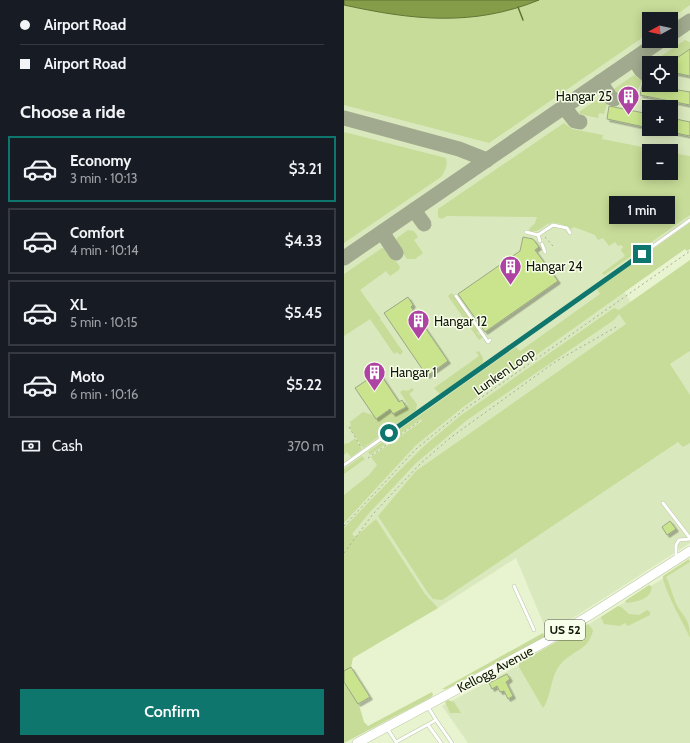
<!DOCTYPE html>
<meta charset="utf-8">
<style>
body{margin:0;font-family:Cabin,sans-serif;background:#242831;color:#f1f3f6;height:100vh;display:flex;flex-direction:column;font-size:15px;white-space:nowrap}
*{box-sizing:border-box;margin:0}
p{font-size:13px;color:#9ea1a6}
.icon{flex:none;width:22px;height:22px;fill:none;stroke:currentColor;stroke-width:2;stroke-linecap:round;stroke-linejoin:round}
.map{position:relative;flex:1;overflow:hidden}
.side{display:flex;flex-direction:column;background:#171b24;width:344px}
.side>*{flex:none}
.hud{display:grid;align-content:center;height:88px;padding:0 20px;background:#171b24}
.needle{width:26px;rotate:262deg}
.tools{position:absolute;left:298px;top:12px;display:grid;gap:8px}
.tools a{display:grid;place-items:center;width:36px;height:36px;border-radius:0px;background:#171b24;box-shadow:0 2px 10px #0003;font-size:20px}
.end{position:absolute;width:18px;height:18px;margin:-9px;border:5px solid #0f766e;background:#fff;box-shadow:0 0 0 2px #fff}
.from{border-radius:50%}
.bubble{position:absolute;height:28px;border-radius:0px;background:#171b24;box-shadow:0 2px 10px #0003;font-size:13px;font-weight:600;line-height:28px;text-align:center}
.hud b{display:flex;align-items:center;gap:14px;height:38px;font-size:15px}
.hud b+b{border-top:1px solid #363941}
.hud i{width:10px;height:10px;background:#f1f3f6}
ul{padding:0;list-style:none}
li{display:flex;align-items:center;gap:12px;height:66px;margin:0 8px 6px;padding:0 12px;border:2px solid #363941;border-radius:0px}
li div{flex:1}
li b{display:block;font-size:15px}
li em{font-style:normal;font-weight:600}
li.current{border-color:#0f766e}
li>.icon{width:36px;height:36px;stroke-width:1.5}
h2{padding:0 20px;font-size:18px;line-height:48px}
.pay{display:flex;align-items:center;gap:10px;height:44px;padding:0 20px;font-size:15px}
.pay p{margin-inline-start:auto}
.primary-button{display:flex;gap:8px;margin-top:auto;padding:8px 20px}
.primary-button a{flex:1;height:46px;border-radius:0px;background:#0f766e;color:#fff;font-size:16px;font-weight:600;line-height:46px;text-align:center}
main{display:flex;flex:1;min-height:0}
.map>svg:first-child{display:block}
</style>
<main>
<section class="side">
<div class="hud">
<b><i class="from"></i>Airport Road</b>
<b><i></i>Airport Road</b>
</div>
<h2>Choose a ride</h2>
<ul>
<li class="current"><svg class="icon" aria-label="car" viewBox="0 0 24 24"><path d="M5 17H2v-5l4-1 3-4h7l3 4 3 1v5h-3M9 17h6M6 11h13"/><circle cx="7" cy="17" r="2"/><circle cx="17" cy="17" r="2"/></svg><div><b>Economy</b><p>3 min · 10:13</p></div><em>$3.21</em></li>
<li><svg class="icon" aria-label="car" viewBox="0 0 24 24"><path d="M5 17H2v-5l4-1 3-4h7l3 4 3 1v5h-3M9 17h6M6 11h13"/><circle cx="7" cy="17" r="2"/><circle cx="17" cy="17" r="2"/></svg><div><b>Comfort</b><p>4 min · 10:14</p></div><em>$4.33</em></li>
<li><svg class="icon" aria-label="car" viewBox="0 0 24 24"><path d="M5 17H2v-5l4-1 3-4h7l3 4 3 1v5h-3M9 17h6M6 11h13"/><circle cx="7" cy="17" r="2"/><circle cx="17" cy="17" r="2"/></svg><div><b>XL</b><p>5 min · 10:15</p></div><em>$5.45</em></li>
<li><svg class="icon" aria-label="car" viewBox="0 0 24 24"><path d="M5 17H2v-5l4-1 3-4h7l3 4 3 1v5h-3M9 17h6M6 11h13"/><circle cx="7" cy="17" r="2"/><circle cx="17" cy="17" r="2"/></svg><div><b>Moto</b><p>6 min · 10:16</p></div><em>$5.22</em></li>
</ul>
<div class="pay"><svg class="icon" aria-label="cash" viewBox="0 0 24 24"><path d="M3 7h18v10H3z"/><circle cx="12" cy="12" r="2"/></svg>Cash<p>370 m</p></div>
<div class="primary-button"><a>Confirm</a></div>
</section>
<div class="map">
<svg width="346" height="743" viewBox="0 0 346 743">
<defs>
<filter id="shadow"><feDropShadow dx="2.5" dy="2.5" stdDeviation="0" flood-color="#0004"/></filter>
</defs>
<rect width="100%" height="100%" fill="#e8f3d0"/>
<g fill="#dae8be" fill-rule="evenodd">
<path d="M0,0H346V231L274,282L326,364L346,351V543L221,623L203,632L172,558L94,608L0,663ZM305,19H327V41H305ZM305,63H327V85H305ZM305,107H327V129H305ZM305,151H327V173H305Z"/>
<path d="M346,562V743H124L98,706L198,653Z"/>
</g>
<g fill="#c7dc98">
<path d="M0,0H346V5L326,19H305V33L145,143L0,105Z"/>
<path d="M341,40L346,42V50L326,63H307Z"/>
<path d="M290,75L298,81L293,91L289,90L288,94L272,92L270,89Z"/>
<path d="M254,99L263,104L260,114L255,113L254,118L236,114L235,112Z"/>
<path d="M220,123L228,129L259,135L258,139L319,151H305V173H327V153L346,156V215L260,275L258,273L281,256L277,250L279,247L277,245L274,246L271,242L265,246L259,238L254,240L251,235L230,227L227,229C221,226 214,222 207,223C199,225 195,233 186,231L185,229L191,223L193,217L103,216L98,219L94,217V209Z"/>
<path d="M0,132L102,158C104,165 101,171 97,177L0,243Z"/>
<path d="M346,223V249L343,251L341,249L119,407L71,446L0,523V495L25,475L33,465L27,457L78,421L77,419L26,455L24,452L172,347L176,351L256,294L253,289Z"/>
<path d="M64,230L70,231L74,237L70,240L79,253L71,259H63L52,243L53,238Z"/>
<path d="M38,248L43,249L56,267L55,270L46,276L42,271L16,290L37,319L34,322L37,320L59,352L56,355L53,352L50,354L26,319L0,336V274Z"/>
<path d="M346,260V351L326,364L346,395V443L339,447L334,442L98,600L89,599L84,593L34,516L72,471L282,324L275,314L270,320L123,420L97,442L72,463L26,512L8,534L11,537L32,519L81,594L94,608L9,658L7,667L0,672V528L50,476L79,447L116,416L270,308L275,310Z"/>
<path d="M108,293L135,331L133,333L139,337L135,340L104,296Z"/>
<path d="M135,351L139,358V363L96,394L90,388L135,356L132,352Z"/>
<path d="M68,388L70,390L65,394L73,404L72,410L19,448L5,427L7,425L6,422L19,412L29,415L32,419L46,409L49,414L64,405L56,392L59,390L64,391Z"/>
<path d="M11,438L18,449L7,457L3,452L0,455V444L5,443Z"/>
<path d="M18,456L21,459L0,474V469Z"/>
<path d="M345,559L346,562L322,577C326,584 327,591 330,598C336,617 346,614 346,638C337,618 325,600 319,579V576Z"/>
<path d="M305,585L308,587C306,600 294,601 283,603L281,601Z"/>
<path d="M274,606L277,607L285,614L295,615L303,610L306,612V615L284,626L281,623L276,626L260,624L257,617Z"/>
<path d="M244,624L249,630C245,651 228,650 216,665C206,677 208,695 199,708L175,667V663Z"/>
<path d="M199,633L201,637L102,689H98Z"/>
<path d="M0,681L15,705L20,722L24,726L88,692L89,695L86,698L0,743Z"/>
<path d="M104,700L110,702L117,713H106L101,702Z"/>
</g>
<path fill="#859d48" stroke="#627435" d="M0,0H195C129,27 68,20 0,5Z"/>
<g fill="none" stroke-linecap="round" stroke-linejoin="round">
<path stroke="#627435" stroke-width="1.5" d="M174,7L179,20"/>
<g stroke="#a1aa8e" stroke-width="15">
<path d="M327,34L346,21"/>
<path d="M290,59L297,70L304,76"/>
<path d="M256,82L267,98L270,99"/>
<path d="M220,107L231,121L236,122"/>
<path d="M0,118L115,149L143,160"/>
<path d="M70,210L80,224"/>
<path d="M38,232L52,253"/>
<path d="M0,258L316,41"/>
</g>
</g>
<g fill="#c9e48d" stroke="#9ca786" filter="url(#shadow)">
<path d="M346,49V76L327,72V62Z"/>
<path d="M299,82L305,83V85L346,92V105L296,95Z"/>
<path d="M265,106L305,114V128L263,119Z"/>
<path d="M327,118L346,122V136L327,132Z"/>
<path d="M179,237L189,239L195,247L191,250L214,281L141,332L114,294L176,251Z"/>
<path d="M64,297L69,305L67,307L104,361L83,376L40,313Z"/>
<path d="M35,372L55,402L58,400L62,407L49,414L46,409L32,419L11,388Z"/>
<path d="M326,521L332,529L323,535L318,527Z"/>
<path d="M7,667L26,697L14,704L0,682V671Z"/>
<path d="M163,674L166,679L162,682L169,696L164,699L160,691L156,692L153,686L148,689L145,683Z"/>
</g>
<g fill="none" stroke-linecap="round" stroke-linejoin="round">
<defs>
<g id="lane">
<path d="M182,232L194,235"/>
<path d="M196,241L194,235L209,225L223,228L226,233"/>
<path d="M198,244L201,252"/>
<path d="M112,296L144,342L146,340"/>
<path d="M0,465L346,220"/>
<path d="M319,503L346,538"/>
<path d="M332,558V545L335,540L346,539"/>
<path d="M170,586L190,630"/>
<path d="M92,720L108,743"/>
<path d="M84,725L97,743"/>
<path d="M43,728L52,742L92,720L84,707"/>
</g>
<path id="primary" d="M13,743L201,642L246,615L346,551"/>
</defs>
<use href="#lane" stroke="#bdc8a6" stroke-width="4"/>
<use href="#primary" stroke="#bdc8a6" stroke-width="10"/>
<g stroke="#a6ae93" stroke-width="1" stroke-dasharray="2 3" stroke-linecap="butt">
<path d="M201,237L209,246"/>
<path d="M5,427L17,447"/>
<path d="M24,458L77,420"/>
<path d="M0,526L72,449L121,409L346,251"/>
<path d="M0,553L29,514L76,464L106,438L211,362L272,327"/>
</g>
<use href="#lane" stroke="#fff" stroke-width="3"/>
<use href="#primary" stroke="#fff" stroke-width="9"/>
</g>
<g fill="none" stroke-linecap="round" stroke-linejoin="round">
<path stroke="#0f766e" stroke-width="5" d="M45,433L298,254"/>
</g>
<defs>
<symbol id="building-pin" viewBox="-11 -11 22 30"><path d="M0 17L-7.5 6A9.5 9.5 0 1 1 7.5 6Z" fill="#af43a3" stroke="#f7fee9"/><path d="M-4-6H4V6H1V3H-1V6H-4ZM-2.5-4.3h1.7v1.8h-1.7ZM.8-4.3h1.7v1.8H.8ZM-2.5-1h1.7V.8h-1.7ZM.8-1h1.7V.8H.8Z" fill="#fff"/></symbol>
</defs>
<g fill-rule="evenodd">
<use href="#building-pin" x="272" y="84" width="25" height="34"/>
<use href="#building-pin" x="154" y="254" width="25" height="34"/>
<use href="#building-pin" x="62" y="308" width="25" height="34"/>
<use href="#building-pin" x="18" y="360" width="25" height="34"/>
</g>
<g text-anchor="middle" stroke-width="3" stroke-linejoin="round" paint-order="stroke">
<rect fill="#f7fee9" stroke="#575b4c" stroke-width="1" x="201" y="620" width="40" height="20" rx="3"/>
<g font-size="12" font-weight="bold" fill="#121509">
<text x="221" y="634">US 52</text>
</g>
<g font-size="13" fill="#121509" stroke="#f7fee9" text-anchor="start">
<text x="268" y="101" text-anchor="end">Hangar 25</text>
<text x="182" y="271">Hangar 24</text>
<text x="90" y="326">Hangar 12</text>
<text x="46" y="377">Hangar 1</text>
</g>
<g font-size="13" fill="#121509" stroke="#f7fee9">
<text transform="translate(160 371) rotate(-35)" y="5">Lunken Loop</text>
<text transform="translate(151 669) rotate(-28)" y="5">Kellogg Avenue</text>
</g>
</g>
</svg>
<div class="tools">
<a><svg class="needle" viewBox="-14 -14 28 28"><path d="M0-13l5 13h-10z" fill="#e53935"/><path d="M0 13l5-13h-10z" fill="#9ea1a6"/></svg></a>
<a><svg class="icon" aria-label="locate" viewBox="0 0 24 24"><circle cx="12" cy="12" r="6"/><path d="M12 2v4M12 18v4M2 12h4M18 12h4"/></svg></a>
<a>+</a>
<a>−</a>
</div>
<i class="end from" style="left:45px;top:433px"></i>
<i class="end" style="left:298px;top:254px"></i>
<div class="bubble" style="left:265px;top:196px;width:66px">1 min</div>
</div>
</main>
